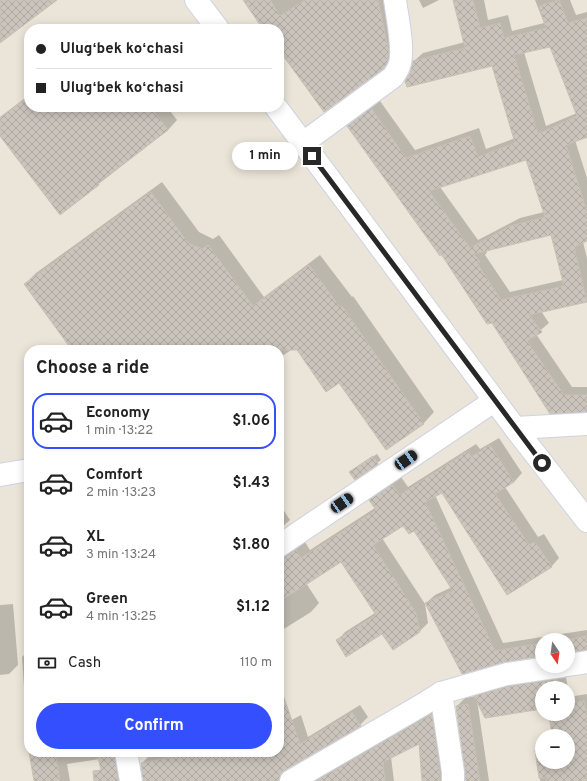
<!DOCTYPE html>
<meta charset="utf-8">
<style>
body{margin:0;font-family:Overpass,sans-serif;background:#f2f2f2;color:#222;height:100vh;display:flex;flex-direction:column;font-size:15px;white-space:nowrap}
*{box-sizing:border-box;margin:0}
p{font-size:13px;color:#767676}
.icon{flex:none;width:22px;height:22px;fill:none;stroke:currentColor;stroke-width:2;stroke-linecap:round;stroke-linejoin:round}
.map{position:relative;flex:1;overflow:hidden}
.details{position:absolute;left:24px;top:345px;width:260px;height:412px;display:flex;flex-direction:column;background:#fff;border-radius:16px;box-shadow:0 2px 10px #0003}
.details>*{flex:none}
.guide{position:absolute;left:24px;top:24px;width:260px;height:88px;border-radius:16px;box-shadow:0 2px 10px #0003;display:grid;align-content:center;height:88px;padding:0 12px;background:#fff}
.needle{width:26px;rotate:167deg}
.buttons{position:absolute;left:535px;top:633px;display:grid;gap:8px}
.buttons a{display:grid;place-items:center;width:40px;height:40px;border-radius:50%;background:#fff;box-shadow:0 2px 10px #0003;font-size:20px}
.end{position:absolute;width:18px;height:18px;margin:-9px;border:5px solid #282828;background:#fff;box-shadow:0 0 0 2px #fff}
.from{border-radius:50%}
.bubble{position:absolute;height:28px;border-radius:14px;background:#fff;box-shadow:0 2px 10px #0003;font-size:13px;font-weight:700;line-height:28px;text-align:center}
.car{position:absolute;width:12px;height:24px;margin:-12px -6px;border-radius:5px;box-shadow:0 0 3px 1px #0007;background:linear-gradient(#222 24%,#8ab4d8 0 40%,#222 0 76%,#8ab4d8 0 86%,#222 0)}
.guide b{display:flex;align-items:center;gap:14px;height:38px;font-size:15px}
.guide b+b{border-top:1px solid #e0e0e0}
.guide i{width:10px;height:10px;background:#222}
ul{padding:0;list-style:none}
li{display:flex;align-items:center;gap:12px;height:56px;margin:0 8px 6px;padding:0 4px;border:2px solid transparent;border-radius:16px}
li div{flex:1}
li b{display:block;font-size:15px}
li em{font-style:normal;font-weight:700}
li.current{border-color:#344ffe}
li>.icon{width:36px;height:36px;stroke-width:1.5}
h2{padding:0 12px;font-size:18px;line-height:48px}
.pay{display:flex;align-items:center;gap:10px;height:44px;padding:0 12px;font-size:15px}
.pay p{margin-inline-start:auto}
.action{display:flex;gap:8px;margin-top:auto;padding:8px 12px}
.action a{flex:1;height:46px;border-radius:24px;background:#344ffe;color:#fff;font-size:16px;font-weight:700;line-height:46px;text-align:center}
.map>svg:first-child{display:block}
</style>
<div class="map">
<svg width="587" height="781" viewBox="0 0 587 781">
<defs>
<pattern id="building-cross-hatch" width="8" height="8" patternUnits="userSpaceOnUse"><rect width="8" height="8" fill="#cac4bc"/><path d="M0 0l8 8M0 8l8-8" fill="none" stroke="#aea8a2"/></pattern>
</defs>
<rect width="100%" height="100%" fill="#ebe5d9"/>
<g fill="#0003" fill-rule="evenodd">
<path d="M244,0H388L392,59L383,68L279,49V29H265Z"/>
<path d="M419,0H439L423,8Z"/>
<path d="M455,0H484L488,20L508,15L512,31L544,23L535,0H570L576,15L587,12V136L575,140L587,178V240L583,242L587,258V301L541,311L549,323L536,334L572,387H587V411L551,412L492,322L348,126L357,118L380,101L415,150L479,128L486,149L515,138L493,65L411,73L414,61L423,53L465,42ZM551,46L577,113L546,126L524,52ZM527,159L544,212L520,218L478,240L440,187ZM552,234L563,280L510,292L485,255L487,252L486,250Z"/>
<path d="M29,95V107H167L177,120L168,130L60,214L0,135V117Z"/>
<path d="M162,182L199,232L213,239L219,235L264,297L320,255L352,297L353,296L434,412L424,423L387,449L340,382L296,347L279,358V350H74L25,284L36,273Z"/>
<path d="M499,438L522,473L514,482L505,487L538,537L544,534L559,558L551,567L442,491L435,495L503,643L587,630V649L568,651V640H542V655L505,661L426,603L435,595L452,587L414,529L403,524L382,538L425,604L428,623L420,631L383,633L337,641L345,632L375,613L341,560L306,583L319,603L311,612L279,632V546L289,550L295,548L305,542L310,550L375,508L370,501L379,492L401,477L408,487L476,444L480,449Z"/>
<path d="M377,454L381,460L355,479L354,469Z"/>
<path d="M279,503L290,520L279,530Z"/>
<path d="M13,604L18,665L9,674L0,675V605Z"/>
<path d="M29,650V746H28L22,657Z"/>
<path d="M565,672L568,688H542V708L477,700L489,781H466L467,772L457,706L465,698L476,696L483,689Z"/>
<path d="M568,690L569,697L587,694V781H540L536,750L542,744V762H568V736H553L550,714H568Z"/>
<path d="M279,691L286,723L301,715L308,737L360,705L368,717L360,725L287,768L286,773L290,781H144L142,763L150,755L166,752H279Z"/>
<path d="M439,707L452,781H423L420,742L391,757L394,781H312Z"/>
<path d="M30,752H123L130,781H104L100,759L67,764L70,781H35Z"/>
</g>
<g fill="url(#building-cross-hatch)" stroke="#c7c1b3" fill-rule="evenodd">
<path d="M0,0H57L0,43Z"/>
<path d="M243,0H270L280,16L305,0H378L389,53L387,63L383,69L324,112L279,50V29H263Z"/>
<path d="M453,0H473L480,28L500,23L504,38L546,28L539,6L559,0L568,23L587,18V138H585L566,145L587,212V241L574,247L587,302L529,315L542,332L527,341L564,395H587V412L550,414L492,323L487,324L441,254L440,256L347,126L371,108L406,158L470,136L478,157L515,143L492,66L407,87L405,81L410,73L413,61L465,48ZM550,47L577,116L538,134L514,55ZM526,160L545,217L510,226L470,248L429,191ZM551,235L564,286L501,300L477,263L480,262L474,254Z"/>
<path d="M29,96V107H151L168,130L98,183L99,185L60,215L0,136V118Z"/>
<path d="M151,192L188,243L202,249L208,245L253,306L309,265L340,307L342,306L424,424L386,450L339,383L326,392L297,350H72L24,284Z"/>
<path d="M490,445L514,482L495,494L529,545L535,542L552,567L507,595L442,493L425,502L495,651L542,643V656L504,662L462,674L425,603L453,591L414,531L409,534L403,526L373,545L416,613L420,632L393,650L382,634L346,657L336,640L376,615L341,562L279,602V558L286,557L296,550L301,558L376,510L369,500L392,485L400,495L468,451L471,457Z"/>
<path d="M373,456L378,464L355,480L349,472Z"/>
<path d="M587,636V650L568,652V640H564Z"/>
<path d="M557,679L559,688H542V709L485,718L474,696L510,686Z"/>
<path d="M282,692L300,744L352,712L361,726L285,770L280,775L279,781H143L141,763L182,755L181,752H279V693Z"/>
<path d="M584,701L587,722V781H548L547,777L539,778L535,750L542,749V762H568V736H552L549,714H568V704Z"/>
<path d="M468,704L480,781H466L465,770L456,706Z"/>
<path d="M432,714L440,773V781H422L419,744L383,762L385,781H316Z"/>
<path d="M29,752H55L60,781H34Z"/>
<path d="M97,752H114L118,781H94L93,771L101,770Z"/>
</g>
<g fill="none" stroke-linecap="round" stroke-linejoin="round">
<defs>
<g id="minor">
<path d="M196,0L218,29"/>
<path d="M276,107L515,428L587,521"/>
<path d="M303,143L393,77C395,73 398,70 399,66C405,52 397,16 395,0"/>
<path d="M515,428L587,424"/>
<path d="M0,475L29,470"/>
<path d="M279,546L494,401"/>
<path d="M568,665L587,662"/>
<path d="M441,693L453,772V781"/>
<path d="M126,752L131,781"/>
<path d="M291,781L422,705L441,693L507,674L562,666"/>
</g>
</defs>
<use href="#minor" stroke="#cfd2e2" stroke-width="24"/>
<use href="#minor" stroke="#fff" stroke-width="22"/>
</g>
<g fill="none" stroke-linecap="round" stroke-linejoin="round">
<path stroke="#282828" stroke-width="5" d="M312,156L542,463"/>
</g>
</svg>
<div class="buttons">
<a><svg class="needle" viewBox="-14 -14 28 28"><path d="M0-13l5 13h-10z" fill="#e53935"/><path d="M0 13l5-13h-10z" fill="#767676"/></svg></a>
<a>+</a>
<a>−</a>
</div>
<i class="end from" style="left:542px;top:463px"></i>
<i class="end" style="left:312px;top:156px"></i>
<div class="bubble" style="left:232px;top:142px;width:66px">1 min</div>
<i class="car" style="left:406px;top:460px;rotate:56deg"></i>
<i class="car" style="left:342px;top:503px;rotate:56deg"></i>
<div class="guide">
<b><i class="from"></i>Ulugʻbek koʻchasi</b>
<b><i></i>Ulugʻbek koʻchasi</b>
</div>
<section class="details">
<h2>Choose a ride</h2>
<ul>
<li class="current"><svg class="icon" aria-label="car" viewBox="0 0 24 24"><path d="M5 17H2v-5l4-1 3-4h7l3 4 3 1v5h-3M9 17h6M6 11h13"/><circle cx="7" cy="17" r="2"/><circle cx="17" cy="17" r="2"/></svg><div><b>Economy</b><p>1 min · 13:22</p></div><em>$1.06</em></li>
<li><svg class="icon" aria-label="car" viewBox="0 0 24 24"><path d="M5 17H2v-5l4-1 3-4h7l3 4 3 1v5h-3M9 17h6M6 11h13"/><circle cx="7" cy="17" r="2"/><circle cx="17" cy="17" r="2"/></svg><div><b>Comfort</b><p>2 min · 13:23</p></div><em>$1.43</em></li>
<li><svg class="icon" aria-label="car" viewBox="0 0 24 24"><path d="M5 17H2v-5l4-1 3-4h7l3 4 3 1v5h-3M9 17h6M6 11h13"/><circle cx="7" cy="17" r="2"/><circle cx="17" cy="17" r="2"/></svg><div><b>XL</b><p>3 min · 13:24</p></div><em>$1.80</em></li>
<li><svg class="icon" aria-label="car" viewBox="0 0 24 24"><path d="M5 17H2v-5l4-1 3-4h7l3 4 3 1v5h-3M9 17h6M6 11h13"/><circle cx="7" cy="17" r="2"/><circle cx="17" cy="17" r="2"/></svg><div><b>Green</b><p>4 min · 13:25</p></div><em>$1.12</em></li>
</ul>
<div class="pay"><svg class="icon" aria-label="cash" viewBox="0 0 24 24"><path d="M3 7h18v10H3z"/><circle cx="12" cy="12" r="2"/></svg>Cash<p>110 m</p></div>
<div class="action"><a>Confirm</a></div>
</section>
</div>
